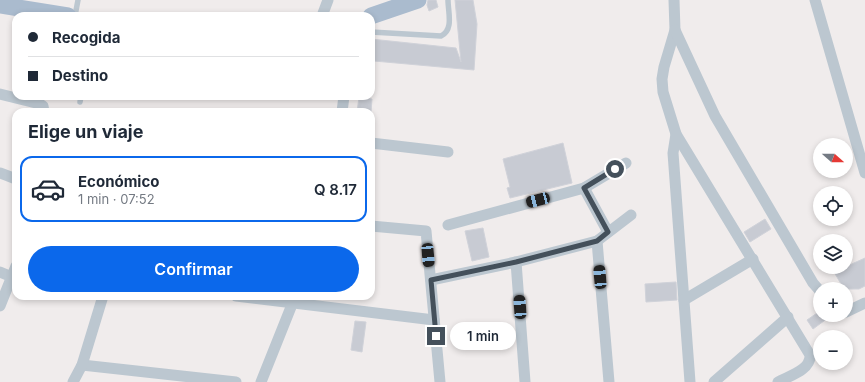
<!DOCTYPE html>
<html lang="es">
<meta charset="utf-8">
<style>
body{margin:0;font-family:Inter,sans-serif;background:#f2f2f3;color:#1f2937;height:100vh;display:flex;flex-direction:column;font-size:15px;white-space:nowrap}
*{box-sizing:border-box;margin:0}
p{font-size:13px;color:#747a83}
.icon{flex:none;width:22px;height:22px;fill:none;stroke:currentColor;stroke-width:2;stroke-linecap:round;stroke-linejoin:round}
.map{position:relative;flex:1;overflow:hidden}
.details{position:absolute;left:12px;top:108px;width:363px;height:192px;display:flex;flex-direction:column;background:#fff;border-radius:12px;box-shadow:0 2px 6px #0003}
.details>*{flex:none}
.guide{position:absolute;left:12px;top:12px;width:363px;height:88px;border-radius:12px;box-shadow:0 2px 6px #0003;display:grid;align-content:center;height:88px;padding:0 16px;background:#fff}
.needle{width:26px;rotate:111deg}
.controls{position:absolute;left:813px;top:138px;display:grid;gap:8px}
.controls a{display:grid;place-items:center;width:40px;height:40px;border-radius:50%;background:#fff;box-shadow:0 2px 6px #0003;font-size:20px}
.end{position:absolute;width:18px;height:18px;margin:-9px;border:5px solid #44505b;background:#fff;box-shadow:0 0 0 2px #fff}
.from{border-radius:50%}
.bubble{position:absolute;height:28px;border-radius:14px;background:#fff;box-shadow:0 2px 6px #0003;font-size:13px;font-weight:600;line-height:28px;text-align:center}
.car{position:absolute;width:12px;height:24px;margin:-12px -6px;border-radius:5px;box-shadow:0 0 3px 1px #0007;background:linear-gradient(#222 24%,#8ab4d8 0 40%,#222 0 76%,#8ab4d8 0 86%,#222 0)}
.guide b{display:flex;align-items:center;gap:14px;height:38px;font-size:15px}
.guide b+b{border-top:1px solid #e0e1e3}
.guide i{width:10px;height:10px;background:#1f2937}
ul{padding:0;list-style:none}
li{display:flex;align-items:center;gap:12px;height:66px;margin:0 8px 6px;padding:0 8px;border:2px solid transparent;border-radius:12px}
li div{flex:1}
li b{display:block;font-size:15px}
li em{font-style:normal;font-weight:600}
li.active{border-color:#0b68eb}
li>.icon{width:36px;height:36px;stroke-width:1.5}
h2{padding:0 16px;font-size:18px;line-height:48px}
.action{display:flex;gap:8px;margin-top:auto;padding:8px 16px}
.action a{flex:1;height:46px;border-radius:24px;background:#0b68eb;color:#fff;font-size:16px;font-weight:600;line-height:46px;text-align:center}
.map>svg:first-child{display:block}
</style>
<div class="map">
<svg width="865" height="382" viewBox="0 0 865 382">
<rect width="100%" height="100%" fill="#f0ecec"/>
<g fill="#c8cbd3" stroke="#d0d2d9">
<path d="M428,0H436L438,7L429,11L427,5Z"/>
<path d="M455,0H473L477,24L474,70L374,61V57L371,56V39L456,48L461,62Z"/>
<path d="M359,97L372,99L371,112H357Z"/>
<path d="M563,143L572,183L510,198L507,188L510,187L503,159Z"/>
<path d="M765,219L771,229L750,242L744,232Z"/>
<path d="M483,228L489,257L472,261L465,231Z"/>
<path d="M865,258V286L859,289H844L834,272Z"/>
<path d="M676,282L677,300L646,302L645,284Z"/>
<path d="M820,311V315H832L813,329L807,320Z"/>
<path d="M355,321L366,322L362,352L351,350Z"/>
</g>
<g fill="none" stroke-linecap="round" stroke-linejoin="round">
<g stroke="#bcc7d0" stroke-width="5.5">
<path d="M75,16L78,0"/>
<path d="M371,32L441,36C454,30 448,12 448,0"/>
<path d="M80,102L81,96"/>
</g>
<g stroke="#bcc7d0" stroke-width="11">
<path d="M674,0L675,30L664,67L662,79L663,92L676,134L810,355C811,370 789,376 778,382"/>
<path d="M815,0L865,173"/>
<path d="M322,16L328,0"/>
<path d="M675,30L715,116L813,283L820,291"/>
<path d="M0,94L40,104L43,106L44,112"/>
<path d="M342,112L344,96"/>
<path d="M676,134L673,153L690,382"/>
<path d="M371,143L448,152"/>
<path d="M0,173L16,179"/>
<path d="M584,188L608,232"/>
<path d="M448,225L584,188L626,163"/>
<path d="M371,226L426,231L440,382"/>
<path d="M597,241L609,382"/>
<path d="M516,262L525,382"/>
<path d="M0,272L12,277"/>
<path d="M431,280L516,262L597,241L631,215"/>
<path d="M236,296L434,320"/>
<path d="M684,300L753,259"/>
<path d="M0,306L16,266"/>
<path d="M846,312L865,303"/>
<path d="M82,365L236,382"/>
<path d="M73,382L82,365L103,296"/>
<path d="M261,382L295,297"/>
<path d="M714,382L788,317"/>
</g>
<g stroke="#aabbce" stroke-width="17">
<path d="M0,5L68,16"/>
<path d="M371,16L418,0"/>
</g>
</g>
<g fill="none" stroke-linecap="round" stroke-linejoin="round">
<path stroke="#44505b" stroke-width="5" d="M436,336L431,280L516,262L597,241L608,232L584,188L615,169"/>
</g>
</svg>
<div class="controls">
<a><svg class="needle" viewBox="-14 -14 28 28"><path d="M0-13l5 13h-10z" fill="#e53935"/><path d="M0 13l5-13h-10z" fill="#747a83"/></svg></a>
<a><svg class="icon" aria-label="locate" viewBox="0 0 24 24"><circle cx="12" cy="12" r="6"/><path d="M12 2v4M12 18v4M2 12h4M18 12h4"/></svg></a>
<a><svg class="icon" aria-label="layers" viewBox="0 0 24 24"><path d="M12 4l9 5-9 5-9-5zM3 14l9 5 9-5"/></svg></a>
<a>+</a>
<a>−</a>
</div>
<i class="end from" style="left:615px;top:169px"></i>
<i class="end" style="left:436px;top:336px"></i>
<div class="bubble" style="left:450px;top:322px;width:66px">1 min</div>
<i class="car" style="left:538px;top:200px;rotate:255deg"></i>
<i class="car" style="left:428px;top:255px;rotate:175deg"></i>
<i class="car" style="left:600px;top:277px;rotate:355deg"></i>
<i class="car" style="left:520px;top:307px;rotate:356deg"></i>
<div class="guide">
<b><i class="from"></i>Recogida</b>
<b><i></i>Destino</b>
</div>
<section class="details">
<h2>Elige un viaje</h2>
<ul>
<li class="active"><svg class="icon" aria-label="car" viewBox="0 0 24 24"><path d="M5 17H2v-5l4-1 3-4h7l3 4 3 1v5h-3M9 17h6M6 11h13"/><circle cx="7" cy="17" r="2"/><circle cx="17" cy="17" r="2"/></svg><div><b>Económico</b><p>1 min · 07:52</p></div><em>Q 8.17</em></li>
</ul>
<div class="action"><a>Confirmar</a></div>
</section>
</div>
